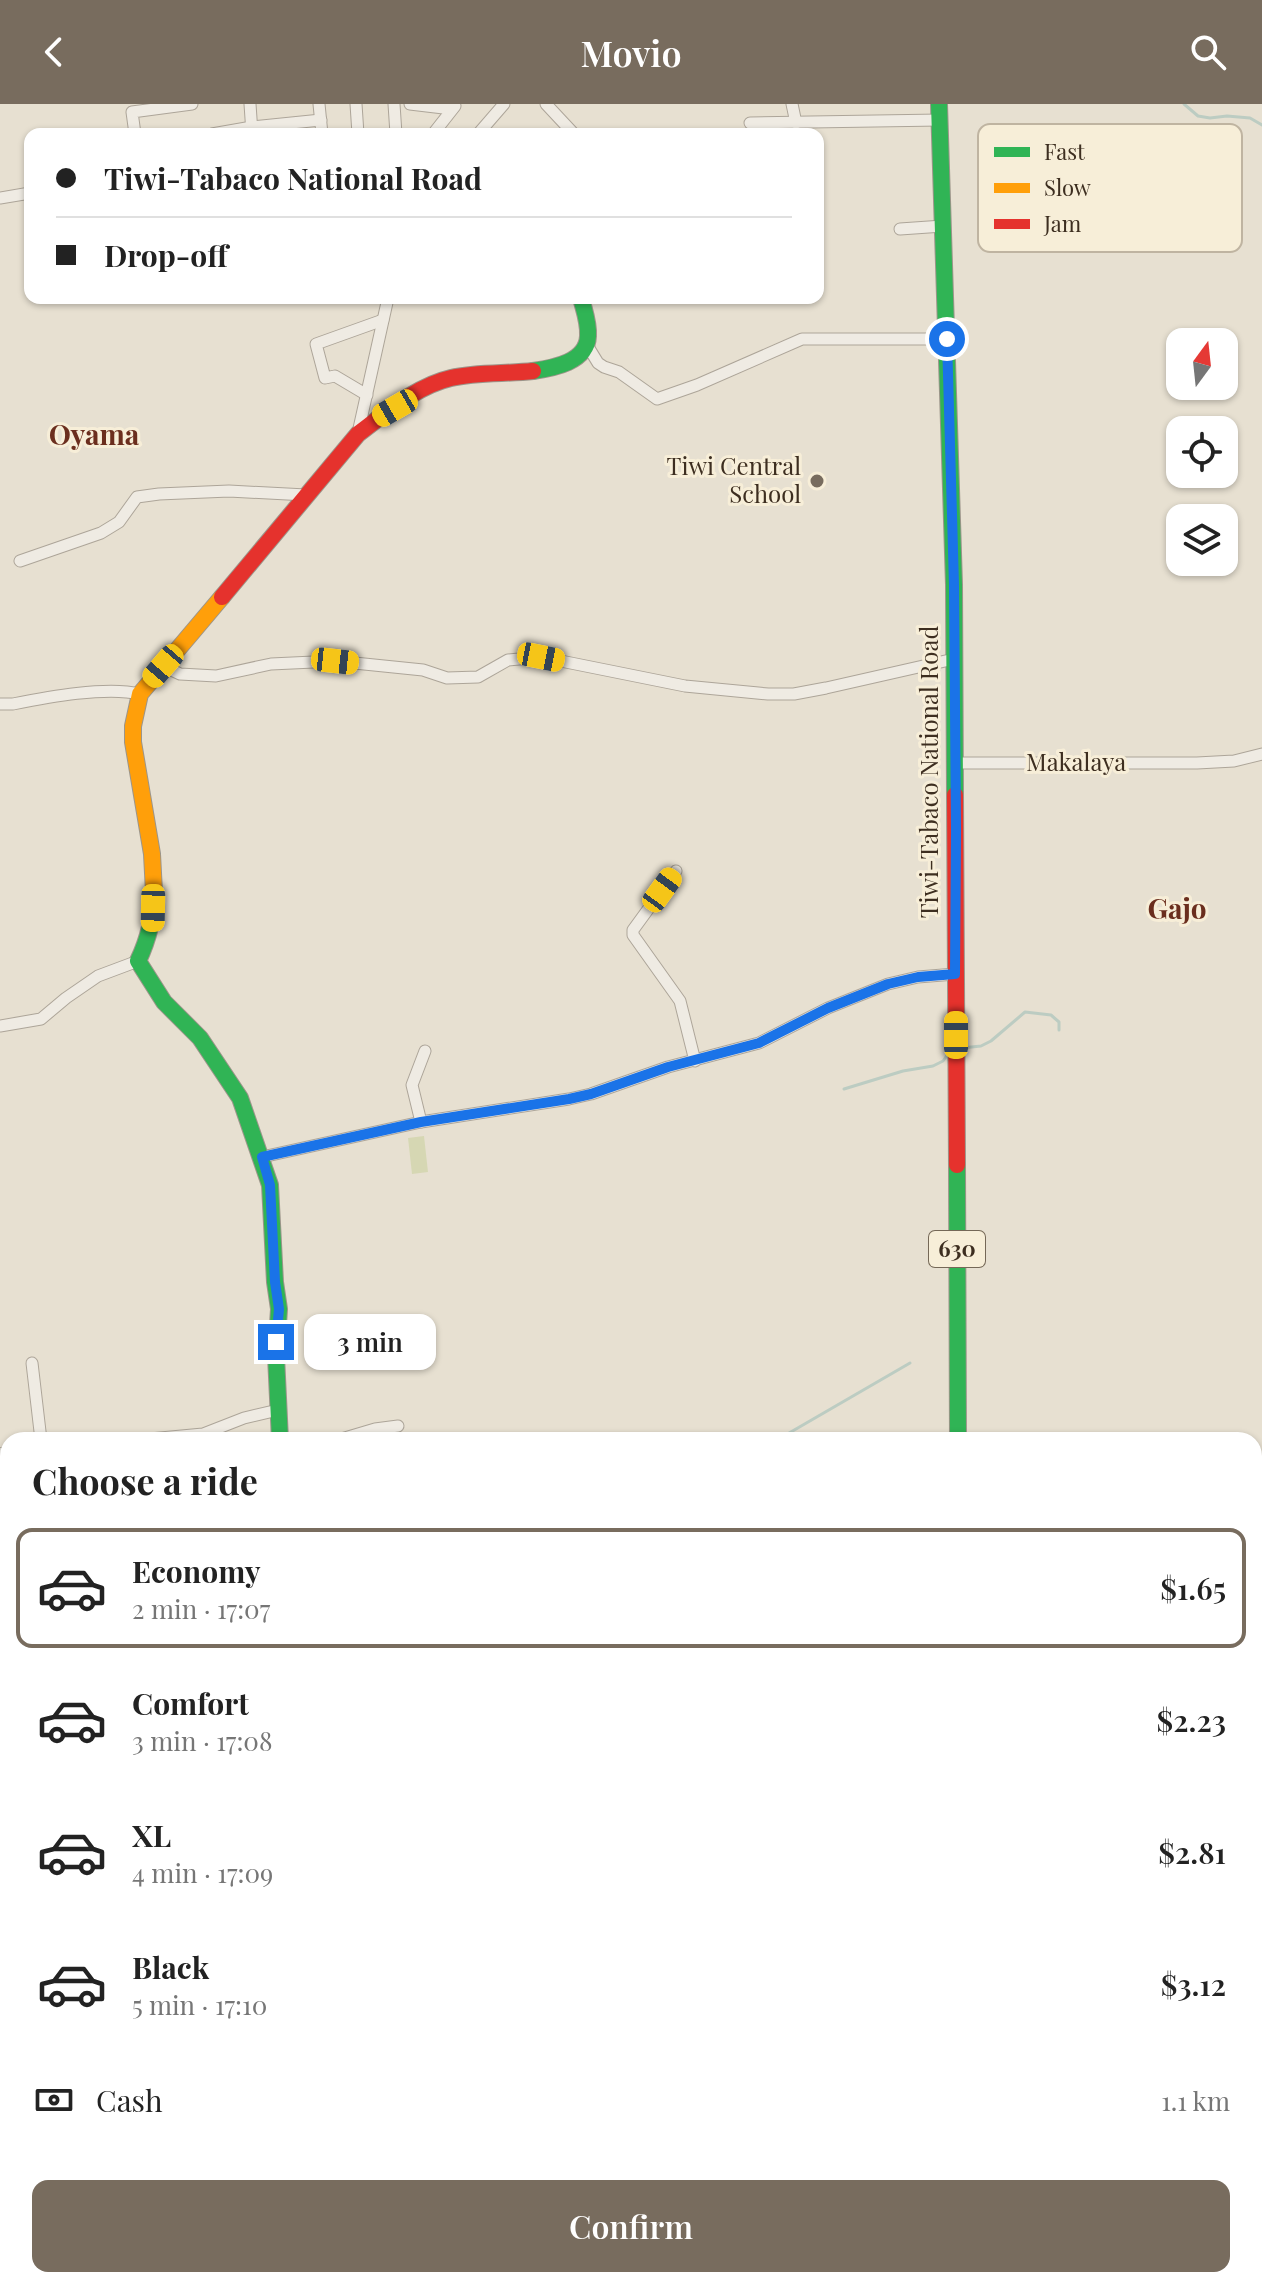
<!DOCTYPE html>
<meta charset="utf-8">
<style>
body{margin:0;font-family:"Playfair Display",serif;background:#f2f2f2;color:#222;height:100vh;display:flex;flex-direction:column;font-size:30px;white-space:nowrap}
*{box-sizing:border-box;margin:0}
p{font-size:26px;color:#767676}
.icon{flex:none;width:44px;height:44px;fill:none;stroke:currentColor;stroke-width:2;stroke-linecap:round;stroke-linejoin:round}
.map{position:relative;flex:1;overflow:hidden}
.panel{position:absolute;left:0px;top:1328px;width:1262px;height:856px;display:flex;flex-direction:column;background:#fff;border-radius:24px 24px 0 0;box-shadow:0 2px 6px #0004}
.panel>*{flex:none}
.top-card{position:absolute;left:24px;top:24px;width:800px;height:176px;border-radius:16px;box-shadow:0 2px 6px #0004;display:grid;align-content:center;height:176px;padding:0 32px;background:#fff}
.needle{width:52px;rotate:15deg}
.fabs{position:absolute;left:1166px;top:224px;display:grid;gap:16px}
.fabs a{display:grid;place-items:center;width:72px;height:72px;border-radius:16px;background:#fff;box-shadow:0 2px 6px #0004;font-size:40px}
.end{position:absolute;width:36px;height:36px;margin:-18px;border:10px solid #1a73e8;background:#fff;box-shadow:0 0 0 4px #fff}
.from{border-radius:50%}
.bubble{position:absolute;height:56px;border-radius:16px;background:#fff;box-shadow:0 2px 6px #0004;font-size:26px;font-weight:600;line-height:56px;text-align:center}
.car{position:absolute;width:24px;height:48px;margin:-24px -12px;border-radius:10px;box-shadow:0 0 6px 2px #0007;background:linear-gradient(#f5c518 24%,#345 0 40%,#f5c518 0 76%,#345 0 86%,#f5c518 0)}
.top-card b{display:flex;align-items:center;gap:28px;height:76px;font-size:30px}
.top-card b+b{border-top:2px solid #e0e0e0}
.top-card i{width:20px;height:20px;background:#222}
ul{padding:0;list-style:none}
li{display:flex;align-items:center;gap:24px;height:120px;margin:0 16px 12px;padding:0 16px;border:4px solid transparent;border-radius:16px}
li div{flex:1}
li b{display:block;font-size:30px}
li em{font-style:normal;font-weight:600}
li.active{border-color:#786c5e}
li>.icon{width:72px;height:72px;stroke-width:1.5}
h2{padding:0 32px;font-size:36px;line-height:96px}
.pay{display:flex;align-items:center;gap:20px;height:88px;padding:0 32px;font-size:30px}
.pay p{margin-inline-start:auto}
.action{display:flex;gap:16px;margin-top:auto;padding:16px 32px}
.action a{flex:1;height:92px;border-radius:16px;background:#786c5e;color:#fff;font-size:32px;font-weight:600;line-height:92px;text-align:center}
header{display:flex;justify-content:space-between;align-items:center;height:104px;padding:0 32px;background:#786c5e;color:#fff;font-size:36px;font-weight:600}
.map>svg:first-child{display:block}
</style>
<header><svg class="icon" aria-label="back" viewBox="0 0 24 24"><path d="M15 5l-7 7 7 7"/></svg>Movio<svg class="icon" aria-label="search" viewBox="0 0 24 24"><circle cx="10" cy="10" r="6"/><path d="M15 15l6 6"/></svg></header>
<div class="map">
<svg width="1262" height="2184" viewBox="0 0 1262 2184">
<rect width="100%" height="100%" fill="#e7e0d1"/>
<path fill="#d6d7b3" d="M424,1032L428,1068L412,1070L408,1034Z"/>
<g fill="none" stroke-linecap="round" stroke-linejoin="round">
<g stroke="#bcccc2" stroke-width="3">
<path d="M1184,0L1198,12L1210,14L1227,12L1250,14L1262,21"/>
<path d="M962,944L981,942L991,937L1025,908L1051,911L1059,918V926"/>
<path d="M844,985L903,967L933,962L943,957L948,950"/>
<path d="M777,1336L910,1259"/>
</g>
<g stroke="#bcccc2" stroke-width="16">
<path d="M1254,1813L1262,1801"/>
<path d="M940,2184L942,2176"/>
</g>
<defs>
<g id="street">
<path d="M250,0L252,29"/>
<path d="M319,0L322,30"/>
<path d="M356,0L358,30"/>
<path d="M394,0L396,30"/>
<path d="M410,0L452,5"/>
<path d="M546,0L574,30"/>
<path d="M792,0L796,19"/>
<path d="M750,19L940,16"/>
<path d="M135,30L132,8L192,0"/>
<path d="M212,30L252,23L321,16"/>
<path d="M433,30L455,2"/>
<path d="M478,30L504,0"/>
<path d="M0,94L30,89"/>
<path d="M900,125L943,122"/>
<path d="M587,241L598,259L604,263L619,268L657,295L697,281L802,235H947"/>
<path d="M367,291L335,272L325,274L316,240L383,216"/>
<path d="M358,329L388,194"/>
<path d="M20,457L101,429L119,418L137,393L159,390L229,387L306,391"/>
<path d="M163,562L180,570L216,572L271,560L335,557L423,566L447,574L478,573L508,556L541,553L685,582L768,590H794L826,584L954,555"/>
<path d="M0,600H13C48,593 106,582 140,590"/>
<path d="M955,659H1197L1234,657L1262,650"/>
<path d="M676,767L633,826V831L680,897L695,957"/>
<path d="M0,922L41,915L66,894L98,872L138,857"/>
<path d="M421,1018L412,981L425,947"/>
<path d="M262,1053L421,1018L569,995L591,990L668,963L759,939L828,904L888,880L918,873L955,870"/>
<path d="M32,1259L41,1336"/>
<path d="M139,1336L203,1330L244,1314L278,1306"/>
<path d="M338,1336L375,1325L398,1322"/>
<path d="M0,1350L8,1348"/>
<path d="M0,1573L8,1578"/>
<path d="M0,1766H8"/>
<path d="M197,2184L204,2176"/>
<path d="M334,2184V2176"/>
</g>
<g id="fast">
<path d="M939,0L954,481L955,691"/>
<path d="M533,267C554,264 587,258 588,232C589,219 584,206 581,194"/>
<path d="M154,788C154,813 149,834 138,857L164,898L200,934L240,994L270,1081L275,1178L279,1205L276,1252L280,1336"/>
<path d="M957,1061L958,1336"/>
</g>
<path id="slow" d="M154,788L152,750L133,638V622L140,590L222,493"/>
<g id="jam">
<path d="M222,493L358,330C386,309 416,282 451,274C477,268 506,270 533,267"/>
<path d="M955,691L957,1061"/>
<path d="M953,2176V2184"/>
</g>
</defs>
<use href="#street" stroke="#ada599" stroke-width="13"/>
<use href="#fast" stroke="#9c958a" stroke-width="18"/>
<use href="#slow" stroke="#9c958a" stroke-width="18"/>
<use href="#jam" stroke="#9c958a" stroke-width="18"/>
<use href="#street" stroke="#efebe3" stroke-width="11"/>
<use href="#fast" stroke="#30b455" stroke-width="16"/>
<use href="#slow" stroke="#ff9f0a" stroke-width="16"/>
<use href="#jam" stroke="#e5322d" stroke-width="16"/>
</g>
<g fill="none" stroke-linecap="round" stroke-linejoin="round">
<path stroke="#1a73e8" stroke-width="10" d="M276,1238L279,1205L275,1178L270,1081L262,1053L421,1018L569,995L591,990L668,963L759,939L828,904L888,880L918,873L955,870L956,726L954,481L947,235"/>
</g>
<circle fill="#786c5e" stroke="#f7eed8" stroke-width="3" cx="817" cy="377" r="8"/>
<g text-anchor="middle" stroke-width="6" stroke-linejoin="round" paint-order="stroke">
<rect fill="#f7eed8" stroke="#756857" stroke-width="2" x="929" y="1127" width="56" height="36" rx="6"/>
<g font-size="22" font-weight="bold" fill="#3d2e20">
<text x="957" y="1153">630</text>
</g>
<g font-size="24" fill="#3d2e20" stroke="#f7eed8" text-anchor="end">
<text x="801" y="371">Tiwi Central<tspan x="801" dy="28">School</tspan></text>
</g>
<g font-size="24" fill="#3d2e20" stroke="#f7eed8">
<text x="1076" y="667">Makalaya</text>
<text transform="translate(930 668) rotate(-90)" y="8">Tiwi-Tabaco National Road</text>
</g>
<g font-size="28" font-weight="bold" fill="#6b2e1e" stroke="#f7eed8">
<text x="94" y="341">Oyama</text>
<text x="1177" y="815">Gajo</text>
</g>
</g>
<rect x="978" y="20" width="264" height="128" rx="12" fill="#f7eed8" stroke="#bfb4a1" stroke-width="2"/>
<rect x="994" y="43" width="36" height="10" fill="#30b455"/>
<rect x="994" y="79" width="36" height="10" fill="#ff9f0a"/>
<rect x="994" y="115" width="36" height="10" fill="#e5322d"/>
<g font-size="22" fill="#3d2e20">
<text x="1044" y="56">Fast</text>
<text x="1044" y="92">Slow</text>
<text x="1044" y="128">Jam</text>
</g>
</svg>
<div class="fabs">
<a><svg class="needle" viewBox="-14 -14 28 28"><path d="M0-13l5 13h-10z" fill="#e53935"/><path d="M0 13l5-13h-10z" fill="#767676"/></svg></a>
<a><svg class="icon" aria-label="locate" viewBox="0 0 24 24"><circle cx="12" cy="12" r="6"/><path d="M12 2v4M12 18v4M2 12h4M18 12h4"/></svg></a>
<a><svg class="icon" aria-label="layers" viewBox="0 0 24 24"><path d="M12 4l9 5-9 5-9-5zM3 14l9 5 9-5"/></svg></a>
</div>
<i class="end from" style="left:947px;top:235px"></i>
<i class="end" style="left:276px;top:1238px"></i>
<div class="bubble" style="left:304px;top:1210px;width:132px">3 min</div>
<i class="car" style="left:395px;top:304px;rotate:240deg"></i>
<i class="car" style="left:541px;top:553px;rotate:101deg"></i>
<i class="car" style="left:335px;top:557px;rotate:96deg"></i>
<i class="car" style="left:163px;top:562px;rotate:221deg"></i>
<i class="car" style="left:662px;top:786px;rotate:36deg"></i>
<i class="car" style="left:153px;top:804px;rotate:181deg"></i>
<i class="car" style="left:956px;top:931px;rotate:0deg"></i>
<div class="top-card">
<b><i class="from"></i>Tiwi-Tabaco National Road</b>
<b><i></i>Drop-off</b>
</div>
<section class="panel">
<h2>Choose a ride</h2>
<ul>
<li class="active"><svg class="icon" aria-label="car" viewBox="0 0 24 24"><path d="M5 17H2v-5l4-1 3-4h7l3 4 3 1v5h-3M9 17h6M6 11h13"/><circle cx="7" cy="17" r="2"/><circle cx="17" cy="17" r="2"/></svg><div><b>Economy</b><p>2 min · 17:07</p></div><em>$1.65</em></li>
<li><svg class="icon" aria-label="car" viewBox="0 0 24 24"><path d="M5 17H2v-5l4-1 3-4h7l3 4 3 1v5h-3M9 17h6M6 11h13"/><circle cx="7" cy="17" r="2"/><circle cx="17" cy="17" r="2"/></svg><div><b>Comfort</b><p>3 min · 17:08</p></div><em>$2.23</em></li>
<li><svg class="icon" aria-label="car" viewBox="0 0 24 24"><path d="M5 17H2v-5l4-1 3-4h7l3 4 3 1v5h-3M9 17h6M6 11h13"/><circle cx="7" cy="17" r="2"/><circle cx="17" cy="17" r="2"/></svg><div><b>XL</b><p>4 min · 17:09</p></div><em>$2.81</em></li>
<li><svg class="icon" aria-label="car" viewBox="0 0 24 24"><path d="M5 17H2v-5l4-1 3-4h7l3 4 3 1v5h-3M9 17h6M6 11h13"/><circle cx="7" cy="17" r="2"/><circle cx="17" cy="17" r="2"/></svg><div><b>Black</b><p>5 min · 17:10</p></div><em>$3.12</em></li>
</ul>
<div class="pay"><svg class="icon" aria-label="cash" viewBox="0 0 24 24"><path d="M3 7h18v10H3z"/><circle cx="12" cy="12" r="2"/></svg>Cash<p>1.1 km</p></div>
<div class="action"><a>Confirm</a></div>
</section>
</div>
